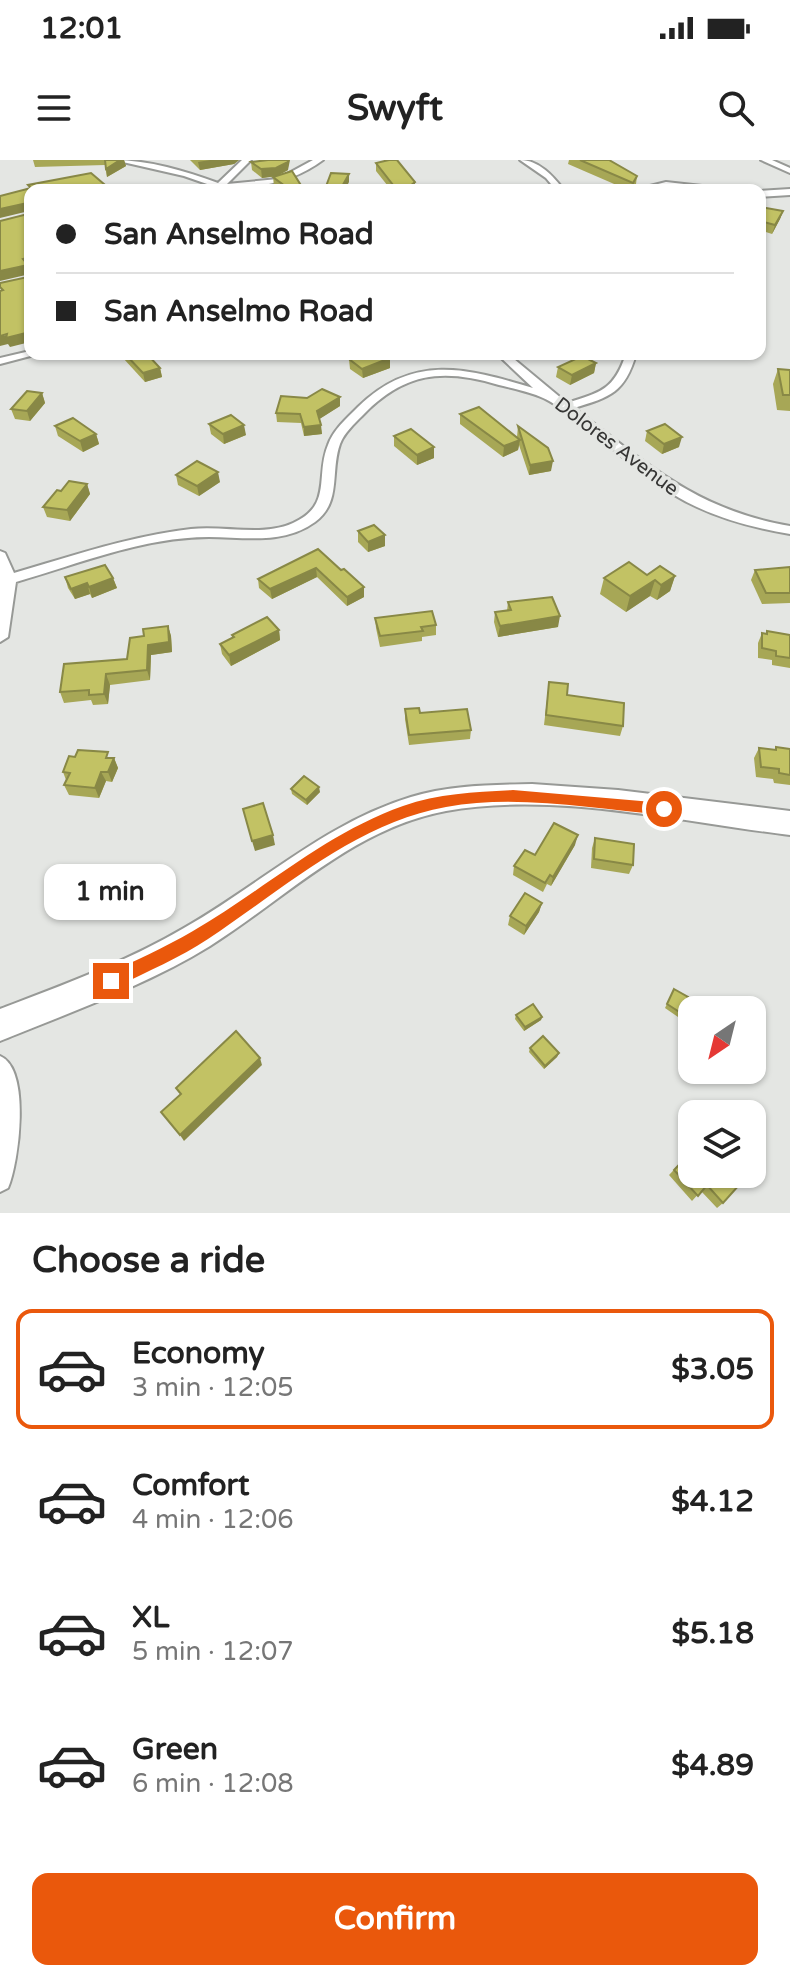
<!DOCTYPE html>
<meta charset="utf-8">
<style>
body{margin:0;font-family:"Varela Round",sans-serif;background:#f6f6f6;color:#222;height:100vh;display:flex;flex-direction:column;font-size:30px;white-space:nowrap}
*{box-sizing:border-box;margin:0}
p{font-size:26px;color:#767676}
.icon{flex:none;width:44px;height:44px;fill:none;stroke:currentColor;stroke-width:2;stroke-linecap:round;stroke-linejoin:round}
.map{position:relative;height:1053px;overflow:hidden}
.details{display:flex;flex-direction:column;background:#fff;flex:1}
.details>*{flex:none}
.guide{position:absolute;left:24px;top:24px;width:742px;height:176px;border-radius:16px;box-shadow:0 2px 6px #0004;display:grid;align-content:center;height:176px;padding:0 32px;background:#fff}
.needle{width:52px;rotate:215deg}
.fabs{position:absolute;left:678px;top:836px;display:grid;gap:16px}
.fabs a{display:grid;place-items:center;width:88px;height:88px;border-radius:16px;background:#fff;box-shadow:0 2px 6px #0004;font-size:40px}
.end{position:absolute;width:36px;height:36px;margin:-18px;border:10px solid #ea580c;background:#fff;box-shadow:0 0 0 4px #fff}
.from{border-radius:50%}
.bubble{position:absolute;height:56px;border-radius:16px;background:#fff;box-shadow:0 2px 6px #0004;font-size:26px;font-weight:800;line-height:56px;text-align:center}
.guide b{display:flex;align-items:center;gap:28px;height:76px;font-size:30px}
.guide b+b{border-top:2px solid #e0e0e0}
.guide i{width:20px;height:20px;background:#222}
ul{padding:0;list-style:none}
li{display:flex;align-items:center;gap:24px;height:120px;margin:0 16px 12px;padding:0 16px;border:4px solid transparent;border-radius:16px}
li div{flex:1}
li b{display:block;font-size:30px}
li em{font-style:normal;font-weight:800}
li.on{border-color:#ea580c}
li>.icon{width:72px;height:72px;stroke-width:1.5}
h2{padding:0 32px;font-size:36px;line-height:96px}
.cta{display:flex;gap:16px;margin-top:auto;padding:16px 32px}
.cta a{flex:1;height:92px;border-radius:16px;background:#ea580c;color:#fff;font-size:32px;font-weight:800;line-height:92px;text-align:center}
.status{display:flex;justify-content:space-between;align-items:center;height:56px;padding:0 40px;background:#fff;direction:ltr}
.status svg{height:22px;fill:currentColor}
header{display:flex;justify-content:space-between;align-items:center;height:104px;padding:0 32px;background:#fff;font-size:36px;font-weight:800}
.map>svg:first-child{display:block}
</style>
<div class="status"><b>12:01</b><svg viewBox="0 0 49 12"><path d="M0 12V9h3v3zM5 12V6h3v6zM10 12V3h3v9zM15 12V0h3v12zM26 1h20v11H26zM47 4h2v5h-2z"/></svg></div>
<header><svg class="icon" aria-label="menu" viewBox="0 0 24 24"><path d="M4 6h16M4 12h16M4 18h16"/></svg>Swyft<svg class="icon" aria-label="search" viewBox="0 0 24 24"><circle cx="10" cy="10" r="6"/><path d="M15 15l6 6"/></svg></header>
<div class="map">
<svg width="790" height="1053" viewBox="0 0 790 1053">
<rect width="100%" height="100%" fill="#e4e6e3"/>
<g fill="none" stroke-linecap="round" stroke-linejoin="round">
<defs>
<g id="street">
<path d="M114,0C149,0 185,11 218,23L242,0H251L227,24L278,19L313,0H323C283,30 233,30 185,30L210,25L184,16Z"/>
<path d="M520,0C539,0 553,16 564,30H556L546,18Z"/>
<path d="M761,0H772L790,8V13Z"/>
<path d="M666,22L720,28L724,30L666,26L634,30Z"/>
<path d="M790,29V35L760,37V31Z"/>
<path d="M30,191V194H38L0,204V198Z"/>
<path d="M497,194H508L567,243C601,232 614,230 626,194H636C625,233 610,237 574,248C646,303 696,350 790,366V374C748,367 708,356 671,333C629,306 593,269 551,242C537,233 515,229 499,225C443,208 404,212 362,256C354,264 344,273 340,284C330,312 342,342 315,362C284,385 244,377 209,377C144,377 78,404 16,422L8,477L0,482V391L5,393L14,413C72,396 130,376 191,369C224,365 262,377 293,363C333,345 315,316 328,285C333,270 347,258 358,247C413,193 467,208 533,228Z"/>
<path d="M0,896C31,909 19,1002 8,1028L0,1032Z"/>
</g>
<path id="secondary" d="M532,624L618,630L790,651V675C681,662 555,631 446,651C354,668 286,738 210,786C145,826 71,852 0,881V849C63,825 126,802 184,768C260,725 325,663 411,637C450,625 491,625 532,624Z"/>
</defs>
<use href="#street" stroke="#979996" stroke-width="4"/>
<use href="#secondary" stroke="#979996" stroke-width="4"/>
<use href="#street" fill="#fff" fill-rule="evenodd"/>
<use href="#secondary" fill="#fff" fill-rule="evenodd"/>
</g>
<g fill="#a7a756">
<path d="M33,0H124L126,6L107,17L105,5L35,7Z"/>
<path d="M190,0H239L234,4L200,10Z"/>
<path d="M569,0H609L637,16L636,24L633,30H628L568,4Z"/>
<path d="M251,2L288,10L277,16L302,27V30H280L274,26L273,17L277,16L262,18L252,10Z"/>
<path d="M376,3L415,30H391L376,11Z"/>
<path d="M760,47L783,51L780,59L772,74L760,70Z"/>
<path d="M122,194H147L160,208L162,217L145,222L123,198Z"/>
<path d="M390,198V208L363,218L350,209L349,199Z"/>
<path d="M596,203L594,213L570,225L556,217L558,207Z"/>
<path d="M778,209L790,210V251L777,250L773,224Z"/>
<path d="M42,233L45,243L30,261L15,259L11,249Z"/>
<path d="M340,237V246L319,259L322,274L304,276L301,263L277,262L276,253L307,238Z"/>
<path d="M460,254L517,277L518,266L551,311L529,315L519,285L518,290L503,297L460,264Z"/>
<path d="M209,264L246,275L224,284L211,274Z"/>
<path d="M55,266L96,274L99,284L83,292L58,276Z"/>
<path d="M647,271L679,287L662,294L645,281Z"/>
<path d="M394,276L434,287V298L417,305L394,286Z"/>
<path d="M176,315L220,322L199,336L178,325Z"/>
<path d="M87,324L90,334L70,361L47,357L43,347L61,331Z"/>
<path d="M358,371L385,375V386L368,392L358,382Z"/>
<path d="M318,389L341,410L364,437L347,446L317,417L272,439L259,428L258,419Z"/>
<path d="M790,407V443L762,444L751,420L755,410Z"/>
<path d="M647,415L675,416L670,431L657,440L650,436L626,452L600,434L604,418Z"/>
<path d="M65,417L113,418L117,428L92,438L90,434L75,439L68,428Z"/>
<path d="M508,442L558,467L498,477L494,462L495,452L507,451Z"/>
<path d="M375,458L436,465V475L422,477V481L380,487L376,468Z"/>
<path d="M168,466L171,476L172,492L151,495L150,520L110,525L108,544L93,545L91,540L64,543L60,532L127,499L144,476Z"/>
<path d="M790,468V508L772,505V500L758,498V483L762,473L765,474L767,471L790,475Z"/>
<path d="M279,470L280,480L231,506L222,494L220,484L232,478V475Z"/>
<path d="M549,522L567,535L623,566L620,576L544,565Z"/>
<path d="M405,549L471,570L470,579L409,585L405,559Z"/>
<path d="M776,587L790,589V625L774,623L773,619L756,617L754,598L759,588L774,590Z"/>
<path d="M110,598H114L118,608L112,622L106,621L99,638L69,635L64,625L66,620L63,612Z"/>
<path d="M291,629L320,632L307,645L292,634Z"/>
<path d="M595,678L633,705L629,714L591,708L592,688Z"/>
<path d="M575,685L551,726L547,724L543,732L513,715L514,706L535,695Z"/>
<path d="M542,743L539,752L524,775L508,765L510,756Z"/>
<path d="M674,829L681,853L678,857L665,848Z"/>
<path d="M516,855L542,857L541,860L524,871L515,859Z"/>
<path d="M530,888L559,893L557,897L544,909L529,892Z"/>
<path d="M692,991L731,1014L723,1043L717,1048L701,1031L692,1041L669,1015Z"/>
</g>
<g fill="#888846">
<path d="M120,0H124L126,6L107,17L106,9Z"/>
<path d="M210,0H239L234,4L200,10L198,2Z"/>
<path d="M288,0H290L288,10L277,16L262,18L261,9Z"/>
<path d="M349,14V22L345,30H340Z"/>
<path d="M415,22V30H405Z"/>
<path d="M27,43L29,51L0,58V49Z"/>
<path d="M783,51L780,59L772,74L775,65Z"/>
<path d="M30,97V107H28L30,114L0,121V111L23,99Z"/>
<path d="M30,172V182L10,187L8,184L0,186V176Z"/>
<path d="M390,198V208L363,218L362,209Z"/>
<path d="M596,203L594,213L570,225L572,215Z"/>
<path d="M160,208L162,217L145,222L143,213Z"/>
<path d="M42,233L45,243L30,261L27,251Z"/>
<path d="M340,237V246L318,260L317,251Z"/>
<path d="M244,265L246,275L224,284L223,274Z"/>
<path d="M321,265L322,274L304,276V267Z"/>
<path d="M96,274L99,284L83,292L80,281Z"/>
<path d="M682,277L679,287L662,294L664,284Z"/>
<path d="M520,280L518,290L503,297L504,286Z"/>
<path d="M434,287V298L417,305V295Z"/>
<path d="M553,301L551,311L529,315L530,305Z"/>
<path d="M218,312L220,322L199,336L197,326Z"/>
<path d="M87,324L90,334L70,361L67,350Z"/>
<path d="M385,375V386L368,392V382Z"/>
<path d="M316,408L317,417L272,439L270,429Z"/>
<path d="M675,416L670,431L657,440L661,425Z"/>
<path d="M113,418L117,428L92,438L89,427Z"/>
<path d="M655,420L650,436L626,452L630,436Z"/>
<path d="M87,423L90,434L75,439L71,429Z"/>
<path d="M364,427V437L347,446V437Z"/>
<path d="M560,456L558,467L498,477L500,466Z"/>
<path d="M168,466L171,476L172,492L151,495L150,520L147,510L148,485Z"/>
<path d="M279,470L280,480L231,506L229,495Z"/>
<path d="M106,514L110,525L108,544L104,534Z"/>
<path d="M114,598L118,608L112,622L108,612Z"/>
<path d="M101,612L106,621L99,638L95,628Z"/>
<path d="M319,627L320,632L307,645L306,640Z"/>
<path d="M273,675L275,685L255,691L252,681Z"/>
<path d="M578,675L575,685L551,726L553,717Z"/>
<path d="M542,743L539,752L524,775L526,766Z"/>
<path d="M542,857L541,860L524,871L525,867Z"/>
<path d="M559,893L557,897L544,909L545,906Z"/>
<path d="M260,898L262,905L184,981L180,975Z"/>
</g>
<g fill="#c2c264" stroke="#888846" stroke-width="2">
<path d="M105,0H120L106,9Z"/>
<path d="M268,0H288V2L276,8L261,9L251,2Z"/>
<path d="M389,0H397L415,22L405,30H397L376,3Z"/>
<path d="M580,0H609L637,16L633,23Z"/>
<path d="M292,11L302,27L285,26L273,17Z"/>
<path d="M91,13L111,30H30V45L27,43L0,49V36L31,28L28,25Z"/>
<path d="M331,13L349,14L340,30L325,29Z"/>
<path d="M30,47V97L23,99L28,105L0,111V61L28,54Z"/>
<path d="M760,47L783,51L775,65L760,61Z"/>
<path d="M30,110V172L6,178L7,174L0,176V131L3,130L0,127V123L28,117Z"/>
<path d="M125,194H147L160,208L143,213Z"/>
<path d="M363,194H384L390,198L362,209L349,199Z"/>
<path d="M582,196L596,203L572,215L558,207Z"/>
<path d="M778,209L790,210V235H783Z"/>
<path d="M322,229L340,237L317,251L321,265L304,267L300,254L276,253L281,236L307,238Z"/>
<path d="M27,231L42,233L27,251L11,249Z"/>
<path d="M479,247L520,280L504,286L460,254Z"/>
<path d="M231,255L244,265L223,274L209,264Z"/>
<path d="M73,258L96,274L80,281L55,266Z"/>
<path d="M665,264L682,277L664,284L647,271Z"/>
<path d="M518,266L548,288L553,301L530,305Z"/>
<path d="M411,269L434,287L417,295L394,276Z"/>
<path d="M197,301L218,312L197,326L176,315Z"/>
<path d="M69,321L87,324L67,350L43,347L57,330L61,331Z"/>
<path d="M374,365L385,375L368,382L358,371Z"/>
<path d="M318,389L341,410L344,409L364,427L347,437L316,408L270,429L258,419Z"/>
<path d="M629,402L647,415L660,406L675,416L661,425L655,420L630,436L604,418Z"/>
<path d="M105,405L113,418L89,427L87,423L71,429L65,417Z"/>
<path d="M790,407V433H766L755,410Z"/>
<path d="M552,437L560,456L500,466L495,452L511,450L508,442Z"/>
<path d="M432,451L436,465L421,467L423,471L380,476L375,458Z"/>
<path d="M267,457L279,470L229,495L220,484L234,477L232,475Z"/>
<path d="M168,466L169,482L148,485L147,510L106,514L104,534L89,535V530L60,532L64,504L127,499L130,478L144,476L143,469Z"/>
<path d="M767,471L790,475V498L776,496V491L762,488V473L767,474Z"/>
<path d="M549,522L568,524L567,535L624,543L623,566L546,555Z"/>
<path d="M419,548L420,553L467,549L471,570L409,575L405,549Z"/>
<path d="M776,587L790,589V615L779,613V609L761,607L759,588L776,590Z"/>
<path d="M78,590L108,592L106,598H114L108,612H101L95,628L64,625L70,613L63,612L69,596L75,597Z"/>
<path d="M304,616L319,627L306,640L291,629Z"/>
<path d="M263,643L273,675L252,681L243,649Z"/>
<path d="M554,663L578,675L553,717L550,715L545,723L514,706L525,690L535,695Z"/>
<path d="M595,678L634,684L633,705L594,699Z"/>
<path d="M525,733L542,743L526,766L510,756Z"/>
<path d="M674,829L688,837L681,853L667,844Z"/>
<path d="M533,844L542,857L525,867L516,855Z"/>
<path d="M236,871L260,898L180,975L161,952L181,934L176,928Z"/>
<path d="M543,876L559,893L545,906L530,888Z"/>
<path d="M692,991V1014H731L740,1024L723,1043L707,1025L698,1036L674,1010Z"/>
</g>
<path fill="#ea580c" d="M513,630L664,643L672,649L664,655C593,649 517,634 446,647C356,663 282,730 208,779C180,798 147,811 117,827H105L102,821L105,815C134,801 164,788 193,771C264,730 324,674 403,646C439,633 476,632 513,630Z"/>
<g text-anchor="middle" stroke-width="7" stroke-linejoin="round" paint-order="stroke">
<g font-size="20" fill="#363635" stroke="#e4e6e3">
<text transform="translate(617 286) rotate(37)" y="7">Dolores Avenue</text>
</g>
</g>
</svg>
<div class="fabs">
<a><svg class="needle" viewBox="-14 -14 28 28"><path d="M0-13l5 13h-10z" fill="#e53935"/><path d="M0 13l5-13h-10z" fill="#767676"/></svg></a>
<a><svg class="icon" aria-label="layers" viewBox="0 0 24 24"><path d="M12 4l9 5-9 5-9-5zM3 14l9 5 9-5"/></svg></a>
</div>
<i class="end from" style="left:664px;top:649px"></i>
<i class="end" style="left:111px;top:821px"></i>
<div class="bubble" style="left:44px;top:704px;width:132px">1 min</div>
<div class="guide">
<b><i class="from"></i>San Anselmo Road</b>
<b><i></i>San Anselmo Road</b>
</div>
</div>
<section class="details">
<h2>Choose a ride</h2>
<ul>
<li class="on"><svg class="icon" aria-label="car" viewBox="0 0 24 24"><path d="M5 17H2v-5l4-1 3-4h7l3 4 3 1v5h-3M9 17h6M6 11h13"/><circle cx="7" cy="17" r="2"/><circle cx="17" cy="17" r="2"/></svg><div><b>Economy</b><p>3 min · 12:05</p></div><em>$3.05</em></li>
<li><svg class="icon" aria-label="car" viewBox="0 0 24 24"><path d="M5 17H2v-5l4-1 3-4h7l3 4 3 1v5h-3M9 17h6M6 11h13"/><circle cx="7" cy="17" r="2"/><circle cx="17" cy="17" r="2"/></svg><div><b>Comfort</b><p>4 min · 12:06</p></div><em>$4.12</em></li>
<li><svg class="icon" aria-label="car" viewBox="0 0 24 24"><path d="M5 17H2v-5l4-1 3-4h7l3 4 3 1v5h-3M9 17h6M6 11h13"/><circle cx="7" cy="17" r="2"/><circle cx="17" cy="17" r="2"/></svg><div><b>XL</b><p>5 min · 12:07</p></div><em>$5.18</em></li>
<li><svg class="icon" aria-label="car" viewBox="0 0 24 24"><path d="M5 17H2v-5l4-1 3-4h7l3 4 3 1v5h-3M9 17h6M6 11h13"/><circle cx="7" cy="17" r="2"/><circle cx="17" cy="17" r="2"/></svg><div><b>Green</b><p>6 min · 12:08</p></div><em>$4.89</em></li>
</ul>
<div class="cta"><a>Confirm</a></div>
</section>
